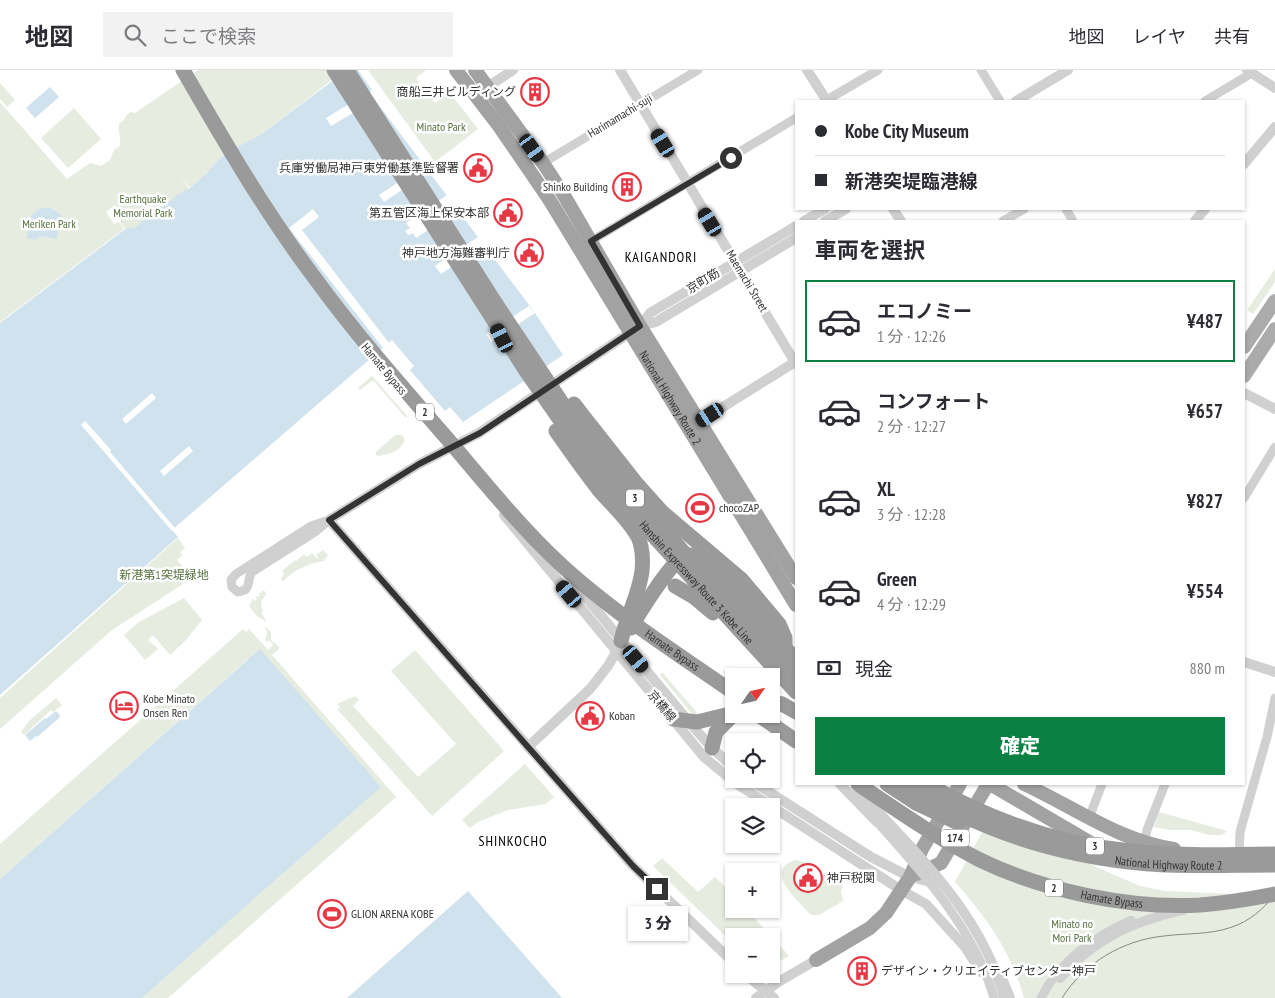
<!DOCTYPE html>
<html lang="ja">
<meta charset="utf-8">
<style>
body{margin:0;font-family:"PT Sans Narrow","Noto Sans JP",sans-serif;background:#f2f2f3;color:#2b2b33;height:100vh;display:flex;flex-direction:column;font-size:19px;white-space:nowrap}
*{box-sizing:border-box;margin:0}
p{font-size:16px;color:#7c7c81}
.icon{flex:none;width:28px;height:28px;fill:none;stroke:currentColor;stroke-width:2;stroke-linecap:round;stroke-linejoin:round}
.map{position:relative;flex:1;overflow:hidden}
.drawer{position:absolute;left:795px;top:150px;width:450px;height:565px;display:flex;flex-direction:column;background:#fff;border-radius:0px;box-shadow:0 1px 4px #0004}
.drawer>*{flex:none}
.banner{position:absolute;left:795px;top:30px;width:450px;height:110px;border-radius:0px;box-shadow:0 1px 4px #0004;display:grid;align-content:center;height:110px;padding:0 20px;background:#fff}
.needle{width:32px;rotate:56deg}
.tools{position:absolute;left:725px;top:598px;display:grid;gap:10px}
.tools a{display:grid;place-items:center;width:55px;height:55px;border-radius:0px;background:#fff;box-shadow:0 1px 4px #0004;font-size:25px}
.end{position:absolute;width:22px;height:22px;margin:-11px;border:6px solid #333;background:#fff;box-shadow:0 0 0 2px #fff}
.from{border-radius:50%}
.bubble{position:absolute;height:35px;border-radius:0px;background:#fff;box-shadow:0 1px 4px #0004;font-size:16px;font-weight:800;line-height:35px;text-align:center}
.car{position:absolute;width:15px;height:30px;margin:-15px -8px;border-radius:6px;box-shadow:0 0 4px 1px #0007;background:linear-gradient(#222 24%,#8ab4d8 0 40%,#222 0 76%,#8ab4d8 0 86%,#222 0)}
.banner b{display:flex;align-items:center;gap:18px;height:48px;font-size:19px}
.banner b+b{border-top:1px solid #e1e1e2}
.banner i{width:12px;height:12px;background:#2b2b33}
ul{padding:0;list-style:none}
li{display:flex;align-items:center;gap:15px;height:82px;margin:0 10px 8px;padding:0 10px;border:2px solid transparent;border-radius:0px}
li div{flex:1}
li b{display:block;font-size:19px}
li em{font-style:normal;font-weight:800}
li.active{border-color:#0b8043}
li>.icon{width:45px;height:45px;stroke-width:1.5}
h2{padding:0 20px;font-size:22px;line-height:60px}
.pay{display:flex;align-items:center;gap:12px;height:55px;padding:0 20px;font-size:19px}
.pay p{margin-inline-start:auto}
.button{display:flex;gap:10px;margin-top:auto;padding:10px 20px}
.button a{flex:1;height:58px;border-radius:0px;background:#0b8043;color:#fff;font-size:20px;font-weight:800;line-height:58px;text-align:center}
header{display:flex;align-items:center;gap:30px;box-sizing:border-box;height:70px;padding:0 25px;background:#fff;border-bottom:1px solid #e1e1e2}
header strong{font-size:24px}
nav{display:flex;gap:28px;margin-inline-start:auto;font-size:18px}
.search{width:350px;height:45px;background:#f2f2f3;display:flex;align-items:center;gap:12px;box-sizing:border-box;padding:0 18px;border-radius:0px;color:#7c7c81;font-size:19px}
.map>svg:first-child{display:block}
</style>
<header>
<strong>地図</strong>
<div class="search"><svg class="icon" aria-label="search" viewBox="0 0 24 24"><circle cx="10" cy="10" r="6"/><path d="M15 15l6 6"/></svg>ここで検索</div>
<nav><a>地図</a><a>レイヤ</a><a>共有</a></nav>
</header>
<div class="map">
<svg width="1275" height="928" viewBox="0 0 1275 928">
<rect width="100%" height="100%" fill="#fff"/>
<g fill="#e6ecdf">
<path d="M198,0H327L333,9L260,65L235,78L220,88L207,103L190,118L179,103L192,123L131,167L120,152L122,143L115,135L106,142L114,154L119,152L124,159L0,252V32L67,109L90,93L101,96L110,90L114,80L120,76C121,67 118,63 119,54L124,50L126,46L130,42L135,43Z"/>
<path d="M368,0H426L416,8L435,33L450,23L478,59L435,92Z"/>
<path d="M0,13L15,30L7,37L0,29Z"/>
<path d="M74,38L101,69L68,98L41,68Z"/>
<path d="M1275,199V212L1253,244L1247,240Z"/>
<path d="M372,306L407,346V347H405L373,310L360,320L358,318Z"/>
<path d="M395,365H402L405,370C400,382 389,384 378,386L376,385V382Z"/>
<path d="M178,468L185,478L180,482L182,485L177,490L189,504L183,514L112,560L0,659V628Z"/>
<path d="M323,480L328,485L324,491L310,494L295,501L283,511L281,509L284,504L282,501L295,490L296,491L304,484L307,487L312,483L317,489L318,487L316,485Z"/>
<path d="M264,520L266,524L261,532L262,534L261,536L263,541L261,543L266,550L265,551L257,546L249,536L253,529L255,531L257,529L256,527L258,526H260L259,524Z"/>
<path d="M184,528L202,550L185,571L170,585L153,565L148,570L158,579L145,590L124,565L139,552Z"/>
<path d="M266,557L271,562V570L280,578L272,585L396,727L168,928H142L368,728L247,590L0,809V774L243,559L246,562L249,559L268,580L273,575L269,570L267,572L265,570C266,566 269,563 265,558Z"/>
<path d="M415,580L504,681L432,746L338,640L340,637L337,634L355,626L359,630L353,636L418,707L456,674L391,601Z"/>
<path d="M662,602L698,644H692L660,605Z"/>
<path d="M56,628L62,635L53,642L51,640L24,665L21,662L29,651Z"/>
<path d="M525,694L554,727L546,734L508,740L478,752L470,758L462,750Z"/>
<path d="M993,742L1096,797L1140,816L1165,821L1275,826V928H1024C1011,881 987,848 955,812Z"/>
<path d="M1159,742L1227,761L1222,765H1209L1191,760H1171L1154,757Z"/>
<path d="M662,788L698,822L715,807L734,826V839H746L771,866H734V874L653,796Z"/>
<path d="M795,790L804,792L822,805L824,803L843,816L841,821L843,831L819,845H811C799,831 762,801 795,790Z"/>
<path d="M771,866L789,886L771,896Z"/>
</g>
<g fill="#cfe2ee">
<path d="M347,0H358L372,20L375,30L535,243L563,285L463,352L450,337L445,341L410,300L414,296L392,270L172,460L178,467L0,625V253L124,160L129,158H134L172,130L176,125L190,118L207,103L220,88L235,78L260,65Z"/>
<path d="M50,17L59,27L35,48L26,38Z"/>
<path d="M43,138H51L61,145L57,169L41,166L35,170L27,168C29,153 27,143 43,138Z"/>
<path d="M260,579L381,717L142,928H0V809Z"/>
<path d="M56,641L60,645L59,648L37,667L36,666L30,671L25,665L45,648L46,649Z"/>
<path d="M468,821L562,928H347Z"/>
</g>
<g fill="#fff">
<path d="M372,20L375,30L331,56L326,48Z"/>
<path d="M424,95L429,102L384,132L379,125Z"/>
<path d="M447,125L458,140L416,168L413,163L408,165L405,161L410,158L406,153Z"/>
<path d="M313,139L319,147L302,160L389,273L383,278L289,158Z"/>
<path d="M478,167L484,175L441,204L435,196Z"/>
<path d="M529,236L535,243L491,272L486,264Z"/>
<path d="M152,323L156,328L126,354L122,349Z"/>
<path d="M85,351L111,380L110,382L175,458L172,461L81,355Z"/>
<path d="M189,376L193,381L164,406L160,401Z"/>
</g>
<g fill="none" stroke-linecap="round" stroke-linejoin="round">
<g stroke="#d0d0d0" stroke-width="9">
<path d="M981,0L1000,31"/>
<path d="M825,31L878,0"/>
<path d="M1205,31L1252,3"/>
<path d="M543,93L698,0"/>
<path d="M1066,139L1073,151"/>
<path d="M1003,151L1024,139"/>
<path d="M591,171L796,48"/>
<path d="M1244,428L1275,377"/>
<path d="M329,450L315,462L252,502C247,508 251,515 245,520L238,522L232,517L231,510L236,504L311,456Z"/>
<path d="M1089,748L1102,714"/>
<path d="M1144,773L1147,760L1165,714"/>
<path d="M1239,788L1240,762L1267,667L1275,628"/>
<path d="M1041,928C1060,890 1094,867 1131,850"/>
</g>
<g stroke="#d0d0d0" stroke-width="10">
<path d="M620,0L796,294"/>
<path d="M807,0L827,31"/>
<path d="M1247,0L1275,18"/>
<path d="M483,20L513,0"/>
<path d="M1016,31L1068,0"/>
<path d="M1244,94L1275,57"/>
<path d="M893,139L901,151"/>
<path d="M804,151L825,139"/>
<path d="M825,151L846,139"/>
<path d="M1195,151L1205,139"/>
<path d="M640,256L656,252L796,168"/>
<path d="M1244,323L1275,339"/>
<path d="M699,352L795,292"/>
<path d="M504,445L704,687L734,712L901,820L926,834L965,877L981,902"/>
<path d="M574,513L689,652L712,678L734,698"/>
<path d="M1244,592L1275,602"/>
<path d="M528,677L590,619L608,596L619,577"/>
<path d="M749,709L871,787L910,807L935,813"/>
<path d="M840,714L877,752"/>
<path d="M859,723L883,747"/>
<path d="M734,893L633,796L329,450L419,394L479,363L640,256L650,243L796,156"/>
<path d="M745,904L774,928"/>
<path d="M1001,906L1010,928"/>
<path d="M1060,908C1094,868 1132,852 1183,840"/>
<path d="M756,928L780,911L816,890"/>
</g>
<g stroke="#ababab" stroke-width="14">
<path d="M1244,277L1275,231"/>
<path d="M1244,306L1275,259"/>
</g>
<g stroke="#a2a2a2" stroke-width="14">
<path id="s1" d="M456,0L499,56L549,129L796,535"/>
<path d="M475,0L543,93L562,122L640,256L796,508"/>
<path d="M990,714L1091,773"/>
<path d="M1024,714C1074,737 1119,771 1174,779"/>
<path d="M917,804L941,793L988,714"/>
<path d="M816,890L870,858L886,843L910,807L922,779L960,714"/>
</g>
<g stroke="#9a9a9a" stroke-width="15">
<path d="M347,0L496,234"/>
<path d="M591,356L636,413L662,442L742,510L779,554L785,568V581L780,595L770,606"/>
<path d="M556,361C570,381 584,401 599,420C612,435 629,450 638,467C643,478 643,490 642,501C639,525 626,548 621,571"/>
<path d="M675,516L694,527"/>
<path d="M631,558C639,543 669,496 681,488C686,485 691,484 696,486C710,490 721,508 731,518"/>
<path d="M771,632L782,634L796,642"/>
<path d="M757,644L796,671"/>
<path d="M673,649L697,652L734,643"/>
<path d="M712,678L716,662L732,646"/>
<path d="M887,714L916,733"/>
</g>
<path stroke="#888" stroke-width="1" d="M1062,928C1084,893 1123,870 1164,866C1186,863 1210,865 1232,857C1250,851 1263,839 1275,825"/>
<path stroke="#d0d0d0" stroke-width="9" d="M877,752C923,803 975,860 994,928"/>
<path stroke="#d0d0d0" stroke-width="10" d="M883,747C934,801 985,855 1004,928"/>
<g stroke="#9a9a9a" stroke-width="15">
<path id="s2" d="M183,0C224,71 265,142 314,207C356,265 404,319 451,373C491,420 530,469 577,509C626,551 681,586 734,623"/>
<path id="s3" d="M334,0L526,301L574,370L598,401L648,460L796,622"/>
<path d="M496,234L568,342L607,394L699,500L796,605"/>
<path d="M574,334L591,356"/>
<path d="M731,518L796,590"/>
<path d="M694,527L713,543"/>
<path id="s4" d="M858,714C898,741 937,768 980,790C1044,821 1129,839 1200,835C1225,833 1250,829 1275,824"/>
<path id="s5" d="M906,714C979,761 1063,787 1149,794C1191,797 1233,795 1275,795"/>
<path d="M927,714C990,750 1059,774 1131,781C1179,786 1227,785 1275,784"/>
<path d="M916,733L958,753"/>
</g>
</g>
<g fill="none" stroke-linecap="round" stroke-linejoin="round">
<path stroke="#333" stroke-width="6" d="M657,819L633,796L528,677L329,450L419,394L480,363L640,256L591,171L731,88"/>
</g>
<defs>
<symbol id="building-ring" viewBox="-11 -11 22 22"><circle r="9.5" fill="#fff" stroke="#e63946" stroke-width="1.5"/><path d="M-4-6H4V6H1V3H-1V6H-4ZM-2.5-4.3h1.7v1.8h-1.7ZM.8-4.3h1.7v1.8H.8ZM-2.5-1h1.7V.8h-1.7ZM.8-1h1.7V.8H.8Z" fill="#e63946"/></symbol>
<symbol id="civic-ring" viewBox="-11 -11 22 22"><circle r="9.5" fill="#fff" stroke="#e63946" stroke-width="1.5"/><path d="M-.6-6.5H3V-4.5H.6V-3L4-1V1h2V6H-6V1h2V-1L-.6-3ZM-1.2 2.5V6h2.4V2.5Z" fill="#e63946"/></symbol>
<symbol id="stadium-ring" viewBox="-11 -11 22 22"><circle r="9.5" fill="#fff" stroke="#e63946" stroke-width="1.5"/><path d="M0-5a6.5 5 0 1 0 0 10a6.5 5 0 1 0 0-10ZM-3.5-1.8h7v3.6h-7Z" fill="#e63946"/></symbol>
<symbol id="hotel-ring" viewBox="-11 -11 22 22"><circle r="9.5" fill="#fff" stroke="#e63946" stroke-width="1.5"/><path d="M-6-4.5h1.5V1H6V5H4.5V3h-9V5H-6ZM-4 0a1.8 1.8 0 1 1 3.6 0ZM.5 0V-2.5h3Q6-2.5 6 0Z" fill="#e63946"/></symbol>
</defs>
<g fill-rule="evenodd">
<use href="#building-ring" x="519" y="6" width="32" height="32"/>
<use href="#civic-ring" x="462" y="82" width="32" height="32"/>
<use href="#building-ring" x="611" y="101" width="32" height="32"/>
<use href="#civic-ring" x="492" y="127" width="32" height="32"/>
<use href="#civic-ring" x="513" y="167" width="32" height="32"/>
<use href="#stadium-ring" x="684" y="422" width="32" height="32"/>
<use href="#hotel-ring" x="108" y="620" width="32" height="32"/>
<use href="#civic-ring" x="574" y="630" width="32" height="32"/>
<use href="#civic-ring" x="792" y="792" width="32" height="32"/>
<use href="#stadium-ring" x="316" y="828" width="32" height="32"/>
<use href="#building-ring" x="846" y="885" width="32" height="32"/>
</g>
<g text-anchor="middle" stroke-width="5" stroke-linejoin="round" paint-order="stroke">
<g fill="#fff" stroke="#707070" stroke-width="1">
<rect x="416" y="333.5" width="18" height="17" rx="4"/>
<rect x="626" y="419.5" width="18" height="17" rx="4"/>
<rect x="941" y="759.5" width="28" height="17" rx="4"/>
<rect x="1086" y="767.5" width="18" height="17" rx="4"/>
<rect x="1045" y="809.5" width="18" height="17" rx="4"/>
</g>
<g font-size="11" font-weight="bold" fill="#333">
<text x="425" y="346">2</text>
<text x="635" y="432">3</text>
<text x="955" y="772">174</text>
<text x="1095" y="780">3</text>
<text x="1054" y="822">2</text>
</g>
<g font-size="12" fill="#333" stroke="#fff" text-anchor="start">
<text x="516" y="26" text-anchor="end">商船三井ビルディング</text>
<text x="459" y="102" text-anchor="end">兵庫労働局神戸東労働基準監督署</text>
<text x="608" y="121" text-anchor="end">Shinko Building</text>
<text x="489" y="147" text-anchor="end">第五管区海上保安本部</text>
<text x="510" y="187" text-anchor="end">神戸地方海難審判庁</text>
<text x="719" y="442">chocoZAP</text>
<text x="143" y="633">Kobe Minato<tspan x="143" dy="14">Onsen Ren</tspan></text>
<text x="609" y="650">Koban</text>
<text x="827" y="812">神戸税関</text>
<text x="351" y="848">GLION ARENA KOBE</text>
<text x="881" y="905">デザイン・クリエイティブセンター神戸</text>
</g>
<g font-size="12" fill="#333" stroke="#fff">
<text transform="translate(620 46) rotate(-31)" y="4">Harimamachi-suji</text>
<text transform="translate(703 211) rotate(-31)" y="4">京町筋</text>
<text transform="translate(747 211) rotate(59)" y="4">Maemachi Street</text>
<text transform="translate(384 299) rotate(50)" y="4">Hamate Bypass</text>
<text dy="4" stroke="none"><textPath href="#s1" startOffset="392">National Highway Route 2</textPath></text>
<text dy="4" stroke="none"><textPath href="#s3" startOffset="629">Hanshin Expressway Route 3 Kobe Line</textPath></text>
<text dy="4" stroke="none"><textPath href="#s2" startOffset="765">Hamate Bypass</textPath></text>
<text transform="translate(662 636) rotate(50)" y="4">京橋線</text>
<text dy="4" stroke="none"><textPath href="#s5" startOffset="278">National Highway Route 2</textPath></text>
<text dy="4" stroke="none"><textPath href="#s4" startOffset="282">Hamate Bypass</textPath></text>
</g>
<g font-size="12" fill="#56703f" stroke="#fff">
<text x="441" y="61">Minato Park</text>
<text x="143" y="133">Earthquake<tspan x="143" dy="14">Memorial Park</tspan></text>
<text x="49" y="158">Meriken Park</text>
<text x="164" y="509">新港第1突堤緑地</text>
<text x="1072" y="858">Minato no<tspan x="1072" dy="14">Mori Park</tspan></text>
</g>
<g font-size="14" letter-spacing="1" fill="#000" stroke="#fff">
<text x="661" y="192">KAIGANDORI</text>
<text x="513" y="776">SHINKOCHO</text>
</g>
</g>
</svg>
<div class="tools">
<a><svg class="needle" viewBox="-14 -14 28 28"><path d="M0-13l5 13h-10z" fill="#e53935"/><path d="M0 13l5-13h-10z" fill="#7c7c81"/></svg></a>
<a><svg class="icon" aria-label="locate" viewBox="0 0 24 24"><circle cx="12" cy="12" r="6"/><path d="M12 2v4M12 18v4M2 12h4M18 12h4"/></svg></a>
<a><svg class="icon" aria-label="layers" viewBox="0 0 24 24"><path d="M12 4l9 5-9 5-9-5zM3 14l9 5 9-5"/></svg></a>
<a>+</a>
<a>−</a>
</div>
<i class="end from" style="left:731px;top:88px"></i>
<i class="end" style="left:657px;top:819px"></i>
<div class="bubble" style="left:628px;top:836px;width:60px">3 分</div>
<i class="car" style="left:663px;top:73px;rotate:329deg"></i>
<i class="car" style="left:532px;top:78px;rotate:144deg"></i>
<i class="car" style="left:710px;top:152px;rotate:329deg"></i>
<i class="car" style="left:502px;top:268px;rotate:333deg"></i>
<i class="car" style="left:710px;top:345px;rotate:237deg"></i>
<i class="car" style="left:569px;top:524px;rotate:320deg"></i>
<i class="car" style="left:636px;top:589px;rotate:140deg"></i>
<div class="banner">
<b><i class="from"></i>Kobe City Museum</b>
<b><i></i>新港突堤臨港線</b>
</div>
<section class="drawer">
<h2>車両を選択</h2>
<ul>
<li class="active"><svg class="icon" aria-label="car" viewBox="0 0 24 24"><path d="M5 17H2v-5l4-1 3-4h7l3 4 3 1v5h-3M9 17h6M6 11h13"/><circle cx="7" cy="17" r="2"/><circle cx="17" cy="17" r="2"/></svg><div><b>エコノミー</b><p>1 分 · 12:26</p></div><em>¥487</em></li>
<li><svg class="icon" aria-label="car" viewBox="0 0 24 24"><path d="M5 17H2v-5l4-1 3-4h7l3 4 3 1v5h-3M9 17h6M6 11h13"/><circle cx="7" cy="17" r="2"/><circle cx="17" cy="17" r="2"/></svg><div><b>コンフォート</b><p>2 分 · 12:27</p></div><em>¥657</em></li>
<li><svg class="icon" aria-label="car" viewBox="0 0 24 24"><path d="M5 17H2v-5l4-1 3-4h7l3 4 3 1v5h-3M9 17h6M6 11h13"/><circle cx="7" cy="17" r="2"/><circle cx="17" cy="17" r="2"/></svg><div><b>XL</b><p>3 分 · 12:28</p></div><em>¥827</em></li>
<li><svg class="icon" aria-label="car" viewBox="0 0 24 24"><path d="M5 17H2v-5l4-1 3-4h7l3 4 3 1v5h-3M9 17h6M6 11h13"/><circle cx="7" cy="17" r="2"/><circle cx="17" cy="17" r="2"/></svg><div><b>Green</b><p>4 分 · 12:29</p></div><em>¥554</em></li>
</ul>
<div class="pay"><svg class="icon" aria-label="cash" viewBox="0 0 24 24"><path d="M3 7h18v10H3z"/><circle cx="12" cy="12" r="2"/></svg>現金<p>880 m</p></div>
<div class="button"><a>確定</a></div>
</section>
</div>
